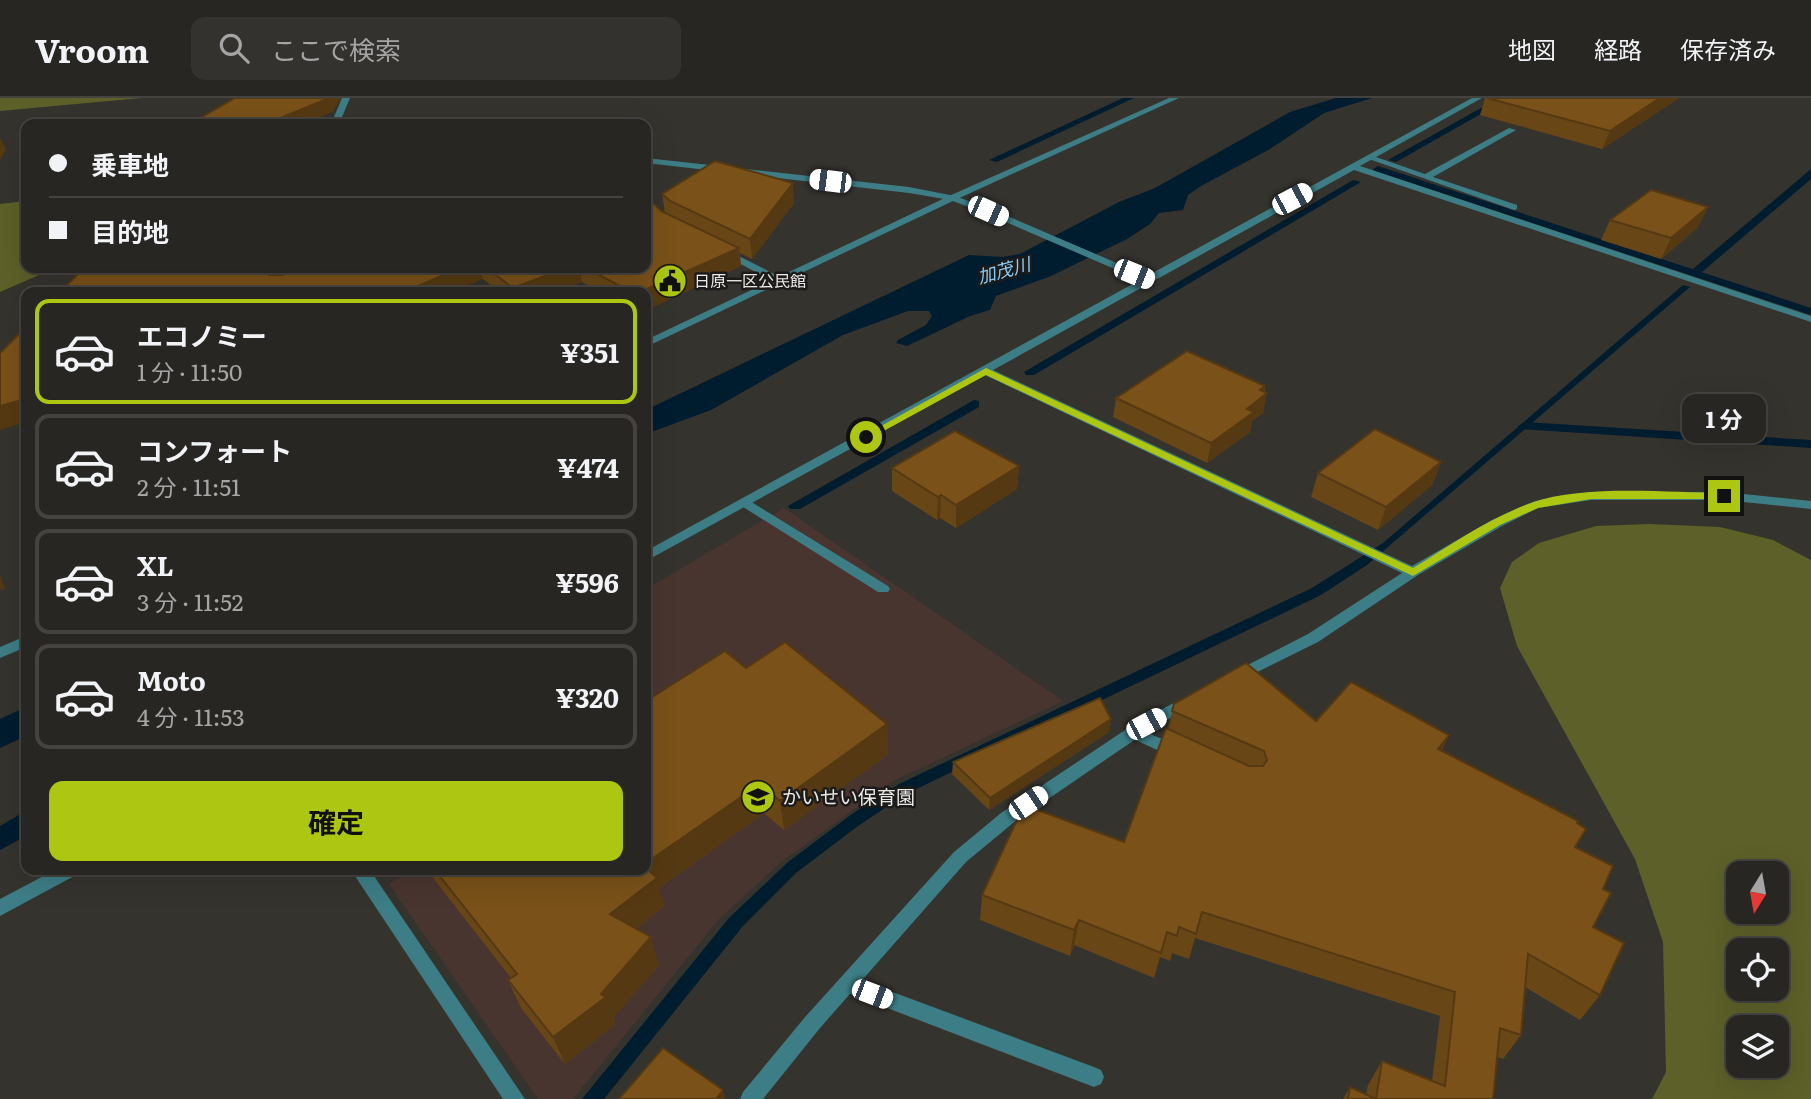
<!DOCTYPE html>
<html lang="ja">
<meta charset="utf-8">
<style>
body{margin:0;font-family:Literata,"Noto Sans JP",serif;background:#34322f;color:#f1f3f6;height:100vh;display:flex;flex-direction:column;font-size:26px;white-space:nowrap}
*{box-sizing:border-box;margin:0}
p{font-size:23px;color:#a5a5a5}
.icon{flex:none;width:38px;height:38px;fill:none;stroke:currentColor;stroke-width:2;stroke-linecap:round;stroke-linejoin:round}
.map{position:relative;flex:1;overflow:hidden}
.drawer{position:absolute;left:21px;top:189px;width:630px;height:588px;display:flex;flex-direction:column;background:#282622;border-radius:14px;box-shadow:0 7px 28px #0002,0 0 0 2px #444340}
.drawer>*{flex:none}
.banner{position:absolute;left:21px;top:21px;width:630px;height:154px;border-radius:14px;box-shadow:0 7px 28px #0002,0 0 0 2px #444340;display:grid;align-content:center;height:154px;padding:0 28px;background:#282622}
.needle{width:46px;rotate:191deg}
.controls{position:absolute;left:1726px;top:763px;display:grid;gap:14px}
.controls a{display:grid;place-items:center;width:63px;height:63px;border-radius:14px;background:#282622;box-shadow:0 7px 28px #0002,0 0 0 2px #444340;font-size:35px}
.end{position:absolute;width:32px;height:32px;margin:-16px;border:9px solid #acc612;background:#111;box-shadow:0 0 0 4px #111}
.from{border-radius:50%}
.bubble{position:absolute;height:49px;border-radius:14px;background:#282622;box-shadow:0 7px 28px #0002,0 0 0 2px #444340;font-size:23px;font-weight:700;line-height:49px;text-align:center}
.car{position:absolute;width:21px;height:42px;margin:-21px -10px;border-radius:9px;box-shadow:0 0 5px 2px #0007;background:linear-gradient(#fff 24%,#345 0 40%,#fff 0 76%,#345 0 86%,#fff 0)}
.banner b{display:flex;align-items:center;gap:24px;height:66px;font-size:26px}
.banner b+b{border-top:2px solid #444340}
.banner i{width:18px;height:18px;background:#f1f3f6}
ul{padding:12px 0 0;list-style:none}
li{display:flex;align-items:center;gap:21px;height:105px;margin:0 14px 10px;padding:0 14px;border:4px solid #444340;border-radius:14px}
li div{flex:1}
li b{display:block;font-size:26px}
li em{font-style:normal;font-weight:700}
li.current{border-color:#acc612}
li>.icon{width:63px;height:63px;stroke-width:1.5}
.button{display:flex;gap:14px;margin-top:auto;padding:14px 28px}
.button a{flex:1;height:80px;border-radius:14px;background:#acc612;color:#111;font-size:28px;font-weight:700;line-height:80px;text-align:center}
header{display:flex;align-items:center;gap:42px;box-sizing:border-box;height:98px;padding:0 35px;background:#282622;border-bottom:2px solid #444340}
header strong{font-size:33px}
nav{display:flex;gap:38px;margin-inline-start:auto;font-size:24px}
.search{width:490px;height:63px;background:#34322f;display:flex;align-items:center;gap:18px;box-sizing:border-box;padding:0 24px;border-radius:14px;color:#a5a5a5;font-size:26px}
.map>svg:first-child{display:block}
</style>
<header>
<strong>Vroom</strong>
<div class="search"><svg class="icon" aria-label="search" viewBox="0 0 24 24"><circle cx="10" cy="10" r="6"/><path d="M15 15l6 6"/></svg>ここで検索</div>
<nav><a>地図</a><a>経路</a><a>保存済み</a></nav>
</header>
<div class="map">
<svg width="1811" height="1001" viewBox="0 0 1811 1001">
<rect width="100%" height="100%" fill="#35332e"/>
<path fill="#493530" d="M784,410L1063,603L893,683L781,764L719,821L573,1001H538L389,786L409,772H646V491Z"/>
<g fill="#5e6029" fill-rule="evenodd">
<path d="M0,0H141L0,13Z"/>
<path d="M26,103V170H55L0,194V106Z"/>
<path d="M1650,426L1720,429L1773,442L1811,462V1001H1652L1666,974L1663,844L1635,761L1517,548L1500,490L1512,464L1539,445L1596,428ZM1776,775V814H1738V775ZM1738,852H1776V891H1738ZM1738,929H1776V968H1738Z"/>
</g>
<g fill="#001c2f">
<path d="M1336,0H1372L1324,15L1270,51L1201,88L1188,97L1183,112L1159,115L1150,126L1127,141L1051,178L996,198L990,212L970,218L907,248L896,245L898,242L926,227L932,218L929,213H908L843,237L711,312L646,336V312L969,157L1003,159L1020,156L1119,104L1155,90L1290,14Z"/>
<path d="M1811,71V81L1702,174L1693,171Z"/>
<path d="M1683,187L1690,189L1367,467L1321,497L906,696L858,728L796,775L743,828L604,1001H582L729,820L788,764L852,716L899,686L1312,490L1383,445Z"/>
<path d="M26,609V638L0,650V621Z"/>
<path d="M26,713V738L0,752V728Z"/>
</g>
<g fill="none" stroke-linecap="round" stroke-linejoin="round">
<g fill="#001c2f" fill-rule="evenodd">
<path d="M1123,0H1134L997,64L989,62Z"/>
<path d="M1499,0H1509L1396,64L1388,62Z"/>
<path d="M1378,68L1811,210V217L1375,73L1373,71Z"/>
<path d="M1353,82L1361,84L1034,277H1026L1024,274Z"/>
<path d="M974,302L979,303V309L800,411H790L788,408Z"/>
<path d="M1525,324L1811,342V350L1520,331L1518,328Z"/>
</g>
<g fill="#3d7d85" fill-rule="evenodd">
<path d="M1509,30L1516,32L1433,79L1517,107V111L1514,112L1366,60L1373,58L1425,76Z"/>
<path d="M745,400L888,488L890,491L888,494H878L740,407L739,404Z"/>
<path d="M1135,629L1182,650L1184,654L1182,658L1176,660L1170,658L1129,639L1127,635L1129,631Z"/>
<path d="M847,877L1094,969L1101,972L1104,979L1101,986L1094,989L840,892L838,886L840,880Z"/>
</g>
<g fill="#3d7d85" fill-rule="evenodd">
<path d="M342,0H350L339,26H331Z"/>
<path d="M1472,0H1482L1360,68L1811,218V224L1354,72L993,272L1412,468L1492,422L1535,403L1591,394H1724L1811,403V411L1724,402H1591L1538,410L1502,428L1418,477L1318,544L1237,584L1232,583L1229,579L1232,575L1308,536L1402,475L985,277L646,463V453L1140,182L985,115L950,102L909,95L646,65V60L909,89L955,98L991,111L1147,178Z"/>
<path d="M725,151L782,180L783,182L774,184L722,156V152Z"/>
<path d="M1188,598L1193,600L1196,604L1193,608L1152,630L1013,725L966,764L820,930L763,1001H740L743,994L806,918L954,754L1001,715L1140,622Z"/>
<path d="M55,772H79L76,777L0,818V801Z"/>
<path d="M351,772H370L525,1001H503Z"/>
</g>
<g fill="#3d7d85" fill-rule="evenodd">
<path d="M1169,0H1179L955,102L646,249V242L949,98Z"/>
<path d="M26,538V549L0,560V549Z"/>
</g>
</g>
<g fill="#684616">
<path d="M1485,0H1679L1602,51L1480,17Z"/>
<path d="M662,96L794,105L752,161L740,155L741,168L646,212V194H600L582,184L555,194H500L483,181L84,170H646L661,113L665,115Z"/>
<path d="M1708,109L1698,129L1661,161L1601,142L1610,122Z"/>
<path d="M1265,288L1263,315L1252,323L1250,334L1207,365L1113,319L1116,300Z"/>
<path d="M1441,364L1432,387L1378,432L1311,399L1318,375Z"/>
<path d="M1019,368L1017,391L956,430L940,420L937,422L892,393V370Z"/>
<path d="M746,570L887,626L888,656L784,732L764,715L659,790L664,808L636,831L659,867L613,920L615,926L565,966L521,910L508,882L511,880L430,776L428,772H646Z"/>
<path d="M1172,613L1316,623L1449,637L1442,652L1577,725L1575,749L1603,791L1593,829L1600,897L1580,922L1525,889L1521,937L1503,961L1497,959L1493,1001H1343L1350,989L1366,996L1368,987L1382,963L1432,983L1440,918L1195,840L1189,861L1172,855L1170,863L1160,859L1154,880L1074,847L1070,858L980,822L982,797L1124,744L1168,631Z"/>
<path d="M1109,634L989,712L952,676L953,664Z"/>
</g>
<g fill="#553912">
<path d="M329,0H341L333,14L303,26H266Z"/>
<path d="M1660,0H1679L1602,51L1610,33Z"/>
<path d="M0,40L6,51L0,62Z"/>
<path d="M793,85L794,105L752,161L750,141Z"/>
<path d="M1708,109L1698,129L1661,161L1671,140Z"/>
<path d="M739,150L741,168L646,212V194H640Z"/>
<path d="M272,170H294L276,194L269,177L268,174Z"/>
<path d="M460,170H480L483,181L453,194H404Z"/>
<path d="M566,170H579L582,184L555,194H514L513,190Z"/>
<path d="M1265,288L1262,299L1267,295L1263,315L1252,323L1250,334L1207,365L1211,345L1247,311L1260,292Z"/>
<path d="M26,301V324L0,332V308Z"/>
<path d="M1441,364L1432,387L1378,432L1386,409Z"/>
<path d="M1019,368L1017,391L956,430V407Z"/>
<path d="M941,397L940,420L937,422L938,399Z"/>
<path d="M0,477L5,491L0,492Z"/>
<path d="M1111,621L1109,634L989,712L990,700Z"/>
<path d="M887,626L888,656L784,732L780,703Z"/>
<path d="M1449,637L1436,663L1438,651Z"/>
<path d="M760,686L764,715L659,790L664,808L619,845L610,816L646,772V765Z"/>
<path d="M1079,822L1074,847L1070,858L1074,832Z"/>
<path d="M651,839L659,867L613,920L615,926L565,966L553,939L601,896Z"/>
<path d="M723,992L725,1001H716Z"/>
</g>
<g fill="#795119" stroke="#553912" stroke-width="2">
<path d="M235,0H329L266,26H190Z"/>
<path d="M1487,0H1660L1610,33Z"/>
<path d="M715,63L793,85L750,141L670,103L662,96Z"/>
<path d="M1651,92L1708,109L1671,140L1610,122Z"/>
<path d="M652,104L661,113L739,150L640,194H631L586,170H646V108Z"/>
<path d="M84,170H272L268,174L269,177H283L288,170H460L404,194H60Z"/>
<path d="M487,170H566L513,190Z"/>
<path d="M26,229V301L0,308V255Z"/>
<path d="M1187,253L1265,288L1260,292L1267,295L1247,311L1254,314L1211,345L1116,300Z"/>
<path d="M1375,331L1441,364L1386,409L1318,375Z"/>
<path d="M955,333L1019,368L956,407L941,397L938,399L892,370Z"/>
<path d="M785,544L887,626L780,703L760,686L646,765V603L725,553L746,570Z"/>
<path d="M1246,565L1316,623L1351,584L1449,637L1438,651L1578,723L1577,725L1586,731L1575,749L1613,768L1603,791L1611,795L1593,829L1624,845L1600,897L1528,856L1521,937L1500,930L1493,1001H1348L1350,989L1376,1001L1382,963L1445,988L1455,894L1202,814L1196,836L1179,829L1177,838L1167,834L1161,855L1079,822L1074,832L982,797L1024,707L1124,744L1166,630L1249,668H1263L1267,662L1264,653L1172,613L1174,606Z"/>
<path d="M1100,600L1111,621L990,700L953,664Z"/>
<path d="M646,770L657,780L610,816L651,839L601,896L606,899L553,939L508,882L517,876L435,772H646Z"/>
<path d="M663,950L723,992L716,1001H619Z"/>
</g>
<path fill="#acc612" d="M986,270L1413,470C1451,447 1489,420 1531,405C1585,386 1667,395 1724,395L1729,398L1724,401H1591L1538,410L1500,427L1413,478L986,277L869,341L861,339Z"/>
<defs>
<symbol id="civic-disc" viewBox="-11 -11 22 22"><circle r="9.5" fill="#acc612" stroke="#1c1b19"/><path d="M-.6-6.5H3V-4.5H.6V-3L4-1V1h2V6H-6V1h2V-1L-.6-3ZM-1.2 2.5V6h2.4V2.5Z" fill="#111"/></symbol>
<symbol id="school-disc" viewBox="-11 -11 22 22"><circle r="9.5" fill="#acc612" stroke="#1c1b19"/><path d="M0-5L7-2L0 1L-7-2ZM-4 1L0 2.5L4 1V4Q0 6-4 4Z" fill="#111"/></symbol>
</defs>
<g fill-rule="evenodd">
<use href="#civic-disc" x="651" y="164" width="38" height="38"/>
<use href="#school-disc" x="739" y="680" width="38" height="38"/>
</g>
<g text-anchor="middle" stroke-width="5" stroke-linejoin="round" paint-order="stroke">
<g font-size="16" fill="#ebeae7" stroke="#1c1b19" text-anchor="start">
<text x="694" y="189">日原一区公民館</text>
</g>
<g font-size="18" font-style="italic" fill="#89cdfb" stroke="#1c1b19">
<text transform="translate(1004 173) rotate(-15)" y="6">加茂川</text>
</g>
<g font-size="19" fill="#ebeae7" stroke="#1c1b19" text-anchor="start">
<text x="782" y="706">かいせい保育園</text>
</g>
</g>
</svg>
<div class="controls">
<a><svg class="needle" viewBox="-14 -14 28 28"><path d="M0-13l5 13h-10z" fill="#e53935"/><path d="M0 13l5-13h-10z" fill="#a5a5a5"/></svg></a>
<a><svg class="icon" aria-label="locate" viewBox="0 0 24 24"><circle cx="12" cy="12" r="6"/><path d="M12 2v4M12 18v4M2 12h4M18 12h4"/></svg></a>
<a><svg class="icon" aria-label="layers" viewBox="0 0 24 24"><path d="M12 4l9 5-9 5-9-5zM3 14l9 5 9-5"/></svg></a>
</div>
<i class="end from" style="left:866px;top:339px"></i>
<i class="end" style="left:1724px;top:398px"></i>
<div class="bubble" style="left:1682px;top:296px;width:84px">1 分</div>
<i class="car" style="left:830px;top:83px;rotate:277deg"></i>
<i class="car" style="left:1292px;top:101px;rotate:62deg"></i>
<i class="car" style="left:988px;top:113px;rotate:114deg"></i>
<i class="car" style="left:1134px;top:176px;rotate:112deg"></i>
<i class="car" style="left:1146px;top:626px;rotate:62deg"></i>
<i class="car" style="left:1028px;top:705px;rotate:56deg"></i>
<i class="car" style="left:872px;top:896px;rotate:111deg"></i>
<div class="banner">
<b><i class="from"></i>乗車地</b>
<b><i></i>目的地</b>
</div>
<section class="drawer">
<ul>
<li class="current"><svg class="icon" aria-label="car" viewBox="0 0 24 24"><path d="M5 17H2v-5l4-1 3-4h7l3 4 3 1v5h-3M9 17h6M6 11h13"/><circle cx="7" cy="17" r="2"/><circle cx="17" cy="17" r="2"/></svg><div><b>エコノミー</b><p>1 分 · 11:50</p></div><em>¥351</em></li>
<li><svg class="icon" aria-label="car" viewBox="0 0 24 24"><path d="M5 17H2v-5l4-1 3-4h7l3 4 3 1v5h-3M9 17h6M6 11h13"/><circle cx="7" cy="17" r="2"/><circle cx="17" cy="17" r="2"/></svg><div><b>コンフォート</b><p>2 分 · 11:51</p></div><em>¥474</em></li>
<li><svg class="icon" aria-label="car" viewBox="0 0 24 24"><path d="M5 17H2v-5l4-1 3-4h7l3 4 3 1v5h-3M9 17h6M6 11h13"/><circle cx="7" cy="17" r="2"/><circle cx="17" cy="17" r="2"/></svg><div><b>XL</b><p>3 分 · 11:52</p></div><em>¥596</em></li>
<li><svg class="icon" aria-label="car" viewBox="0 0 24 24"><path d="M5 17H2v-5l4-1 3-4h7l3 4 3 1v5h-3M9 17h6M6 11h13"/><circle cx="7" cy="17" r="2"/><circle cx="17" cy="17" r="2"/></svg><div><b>Moto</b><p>4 分 · 11:53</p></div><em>¥320</em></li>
</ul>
<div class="button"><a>確定</a></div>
</section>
</div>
